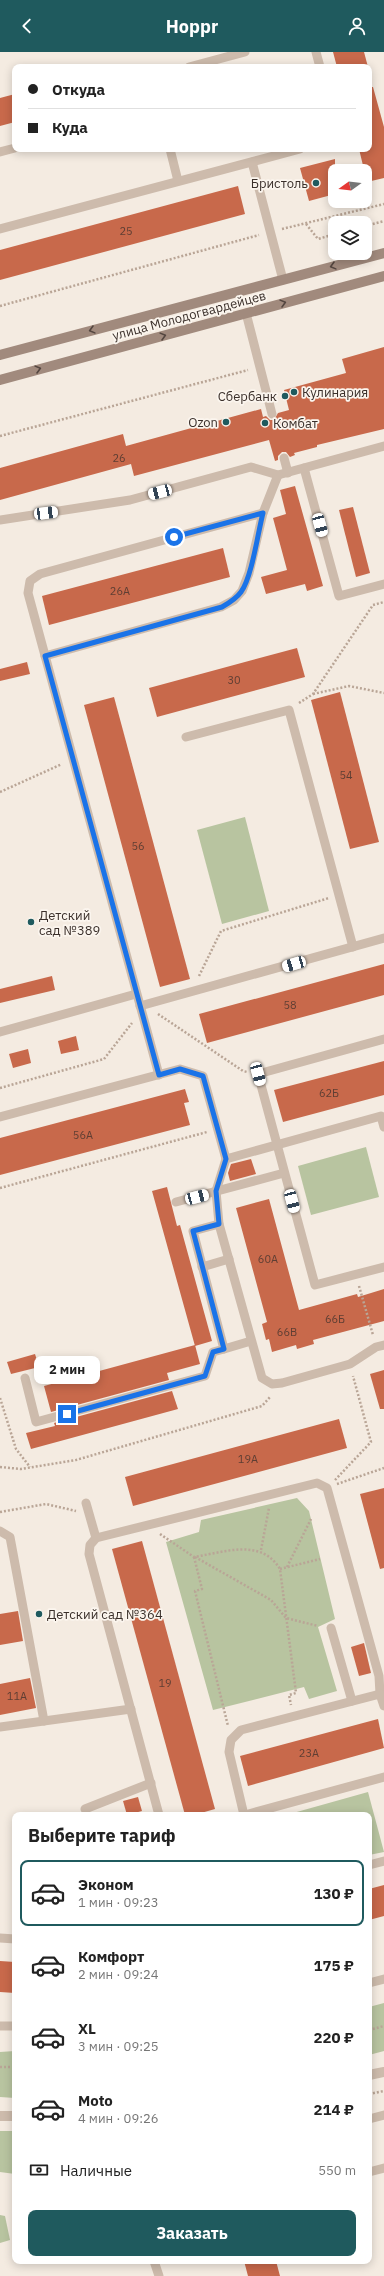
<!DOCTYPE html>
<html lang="ru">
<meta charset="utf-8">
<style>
body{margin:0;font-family:"IBM Plex Sans",sans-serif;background:#f6f6f6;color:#222;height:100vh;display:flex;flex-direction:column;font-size:15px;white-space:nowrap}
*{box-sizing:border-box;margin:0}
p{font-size:13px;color:#767676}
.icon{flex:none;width:22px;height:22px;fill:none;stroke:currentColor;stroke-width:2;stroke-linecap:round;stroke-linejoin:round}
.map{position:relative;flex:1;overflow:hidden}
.sheet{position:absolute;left:12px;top:1760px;width:360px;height:452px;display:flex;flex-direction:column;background:#fff;border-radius:8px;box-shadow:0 2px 10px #0003}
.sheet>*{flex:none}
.top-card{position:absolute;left:12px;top:12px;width:360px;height:88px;border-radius:8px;box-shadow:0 2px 10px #0003;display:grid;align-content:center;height:88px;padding:0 16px;background:#fff}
.needle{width:26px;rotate:255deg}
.controls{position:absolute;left:328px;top:112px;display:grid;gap:8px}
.controls a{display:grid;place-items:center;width:44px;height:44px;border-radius:8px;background:#fff;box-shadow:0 2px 10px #0003;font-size:20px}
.end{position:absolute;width:18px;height:18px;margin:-9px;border:5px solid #1a73e8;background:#fff;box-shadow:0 0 0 2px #fff}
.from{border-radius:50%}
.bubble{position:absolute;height:28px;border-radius:8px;background:#fff;box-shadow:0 2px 10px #0003;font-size:13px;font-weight:700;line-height:28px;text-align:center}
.car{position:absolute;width:12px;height:24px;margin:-12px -6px;border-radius:5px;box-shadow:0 0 3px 1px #0007;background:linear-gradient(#fff 24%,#345 0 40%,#fff 0 76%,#345 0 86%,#fff 0)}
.top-card b{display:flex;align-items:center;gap:14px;height:38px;font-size:15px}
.top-card b+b{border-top:1px solid #e0e0e0}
.top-card i{width:10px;height:10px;background:#222}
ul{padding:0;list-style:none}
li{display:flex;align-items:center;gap:12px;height:66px;margin:0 8px 6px;padding:0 8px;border:2px solid transparent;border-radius:8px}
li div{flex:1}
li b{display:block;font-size:15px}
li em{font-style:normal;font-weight:700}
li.current{border-color:#1f5a5e}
li>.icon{width:36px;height:36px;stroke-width:1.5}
h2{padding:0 16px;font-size:18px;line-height:48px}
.pay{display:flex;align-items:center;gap:10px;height:44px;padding:0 16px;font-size:15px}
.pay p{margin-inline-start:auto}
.button{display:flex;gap:8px;margin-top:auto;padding:8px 16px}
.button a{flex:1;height:46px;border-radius:8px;background:#1f5a5e;color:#fff;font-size:16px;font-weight:700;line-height:46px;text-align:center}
header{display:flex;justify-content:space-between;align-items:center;height:52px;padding:0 16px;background:#1f5a5e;color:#fff;font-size:18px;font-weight:700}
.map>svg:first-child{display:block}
</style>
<header><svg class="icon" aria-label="back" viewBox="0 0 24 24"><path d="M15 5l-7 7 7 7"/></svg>Hoppr<svg class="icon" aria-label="person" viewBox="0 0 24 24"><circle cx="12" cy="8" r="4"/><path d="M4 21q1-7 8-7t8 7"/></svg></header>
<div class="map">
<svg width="384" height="2224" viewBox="0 0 384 2224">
<rect width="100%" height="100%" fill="#f4ebe1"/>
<g fill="#b8c4a0">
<path d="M245,765L269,859L222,872L197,778Z"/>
<path d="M366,1095L379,1145L311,1163L298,1114Z"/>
<path d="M297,1446L309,1459L335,1567L318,1575L337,1639L309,1647L304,1635L213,1658L166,1490L199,1480L201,1468Z"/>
<path d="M368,1740L384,1800L369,1803V1763H286Z"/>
<path d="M384,1951V1999L369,2003V1955Z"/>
<path d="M15,1999V2046L0,2045V2000Z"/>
<path d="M0,2079H15V2122L0,2120Z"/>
<path d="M0,2163L5,2164L10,2188L0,2191Z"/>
</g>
<g fill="#c8694b">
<path d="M333,0H364L368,15H337Z"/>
<path d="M369,35H373L384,75V126L367,130L359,97H369Z"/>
<path d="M15,42V70L0,74V46Z"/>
<path d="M335,107V142L309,149L300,116Z"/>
<path d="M238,134L245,162L0,228V198Z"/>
<path d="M384,295V377L317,393V395L294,401L295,403L290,405L286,400H282L278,404V408L275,409L269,388L134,424L131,412L0,448V416L123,382L126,394L261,357L263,365L266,364L270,368H274L278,361L289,358L284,338L346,321L342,307Z"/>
<path d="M295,434L323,534L307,539L305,532L266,542L261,525L287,518L273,466L286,462L280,438Z"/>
<path d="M353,455L370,521L356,525L339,458Z"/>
<path d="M223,496L230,525L49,573L42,544Z"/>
<path d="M297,596L305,625L157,665L149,636Z"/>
<path d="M27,610L30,622L0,629V617Z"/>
<path d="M340,640L379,790L350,797L311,648Z"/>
<path d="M114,645L190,927L160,935L84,653Z"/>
<path d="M384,912V943L207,991L199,962Z"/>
<path d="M52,924L55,938L0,951V937Z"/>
<path d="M76,984L79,998L61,1002L58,989Z"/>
<path d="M28,997L31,1011L13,1016L9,1002Z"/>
<path d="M384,1009V1043L283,1070L274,1038Z"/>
<path d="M185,1037L189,1050L184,1051L190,1073L0,1123V1086Z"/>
<path d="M251,1107L256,1122L230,1129L228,1121L231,1112Z"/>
<path d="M167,1135L177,1174L180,1173L212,1289L195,1294L152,1139Z"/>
<path d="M269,1147L299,1258L357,1242L358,1245L384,1237V1269L313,1288L314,1292L297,1297L296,1293L272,1300L269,1287L266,1288L262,1272L267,1270L236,1156Z"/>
<path d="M195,1293L200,1312L167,1321L169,1328L51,1360L44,1334Z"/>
<path d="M35,1302L39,1315L11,1322L7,1310Z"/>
<path d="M384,1318V1357H380L370,1322Z"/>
<path d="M172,1339L178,1357L31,1397L26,1381L55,1374L54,1371Z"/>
<path d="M339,1367L347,1396L133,1454L125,1425Z"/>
<path d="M384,1436V1516L380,1517L360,1442Z"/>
<path d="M142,1489L215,1757L194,1763H185L112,1497Z"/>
<path d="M18,1559L23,1589L0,1593V1562Z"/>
<path d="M364,1591L371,1621L359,1624L351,1595Z"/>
<path d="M30,1626L36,1656L0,1663V1632Z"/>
<path d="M378,1667L384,1696L248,1734L240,1704Z"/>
<path d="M138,1745L142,1759L127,1763L123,1749Z"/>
<path d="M384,1833V1864L369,1868V1837Z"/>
<path d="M0,1909L15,1910V1941L0,1940Z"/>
<path d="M244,2209H276L280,2224H248Z"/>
</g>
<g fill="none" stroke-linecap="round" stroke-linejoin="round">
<g stroke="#b9a596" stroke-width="2.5" stroke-dasharray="2 2" stroke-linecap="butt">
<path d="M306,172L318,187L335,182"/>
<path d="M365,174L384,169"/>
<path d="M282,177L384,152"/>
<path d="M0,254L259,183"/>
<path d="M0,384L248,318"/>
<path d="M313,642L349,634L384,641"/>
<path d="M299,651L313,642L373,553L384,550"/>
<path d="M0,740L62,712"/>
<path d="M199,924L221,879L329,846"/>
<path d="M158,962L243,1019L247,1020"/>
<path d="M0,1036L104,1007L132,971"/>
<path d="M0,1136L207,1080"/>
<path d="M359,1234L373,1283"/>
<path d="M0,1346L16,1397L30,1415"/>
<path d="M0,1415L21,1417L76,1408L262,1354L271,1344"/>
<path d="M335,1428L371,1390L353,1324"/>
<path d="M337,1432L384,1416"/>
<path d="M0,1460L46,1452L76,1459"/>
<path d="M160,1482L194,1505C225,1500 261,1486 280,1517L296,1641L289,1643L291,1653"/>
<path d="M261,1498L269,1456"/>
<path d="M194,1505L202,1537L195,1539L228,1674"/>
<path d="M195,1505L271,1548L286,1566L318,1574"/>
<path d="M287,1515L311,1467"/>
<path d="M280,1517L320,1507"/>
<path d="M369,1978L384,1974"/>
<path d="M0,2015H15"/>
<path d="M369,2042L384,2039"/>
</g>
<g stroke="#cdbbac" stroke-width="9">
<path d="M316,0L320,15"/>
<path d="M189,15L245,0"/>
<path d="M170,97L178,129"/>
<path d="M0,100L15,96"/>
<path d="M252,110L283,228"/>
<path d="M0,177L300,97"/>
<path d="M246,261L272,362"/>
<path d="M284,406L288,421"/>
<path d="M304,416L339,544L384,532"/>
<path d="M0,468L130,448L251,415L278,423L384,394"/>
<path d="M45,604L221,555L234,548L242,539L249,521L263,461L278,423"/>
<path d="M186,685L289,658L353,895"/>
<path d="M140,954L384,886"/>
<path d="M0,980L136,942"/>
<path d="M384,987L258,1022L315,1233L384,1215"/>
<path d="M159,1023L28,541L30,529L40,522L263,461"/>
<path d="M0,1065L180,1017L203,1024L226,1107"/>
<path d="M384,1075L381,1064L226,1107L216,1139L219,1172L262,1326L272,1332L282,1331L350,1312L376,1295L384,1293"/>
<path d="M176,1150L284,1121"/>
<path d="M202,1215L229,1207"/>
<path d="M224,1297L251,1289"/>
<path d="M25,1326L36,1370L205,1324L213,1300L224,1297L193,1179L219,1172"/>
<path d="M86,1451L96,1486"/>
<path d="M0,1479L10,1485L44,1669"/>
<path d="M331,1576L352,1649"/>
<path d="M0,1675L131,1657"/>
<path d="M85,1757L151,1731"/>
<path d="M159,1763L89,1502L90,1493L96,1486L317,1431L327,1436L379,1624L380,1642"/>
<path d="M244,1763L229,1700L231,1688L241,1678L380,1642L384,1654"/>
<path d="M245,1763L384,1725"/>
<path d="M369,1813L384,1809"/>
<path d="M0,1886L15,1887"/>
<path d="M369,1931L384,1927"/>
<path d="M0,1974H15"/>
<path d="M369,2067L384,2063"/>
<path d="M369,2120L384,2116"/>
<path d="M154,2209L159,2224"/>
</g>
<g stroke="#cdbbac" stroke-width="10">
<path d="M369,2023L384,2020"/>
<path d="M0,2064H15"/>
</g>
<g stroke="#a18a7d" stroke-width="10">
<path d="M0,303L384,201"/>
<path d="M0,328L384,224"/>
</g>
</g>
<defs><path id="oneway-chevron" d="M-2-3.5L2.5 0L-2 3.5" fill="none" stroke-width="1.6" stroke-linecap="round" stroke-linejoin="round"/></defs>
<g stroke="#544640">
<use href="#oneway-chevron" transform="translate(333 214) rotate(165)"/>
<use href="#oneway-chevron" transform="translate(283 251) rotate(-15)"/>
<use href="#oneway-chevron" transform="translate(92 278) rotate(165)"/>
<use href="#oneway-chevron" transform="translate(163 284) rotate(-15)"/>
<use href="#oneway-chevron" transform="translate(38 317) rotate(-15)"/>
</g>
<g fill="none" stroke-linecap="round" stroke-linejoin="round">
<path stroke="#1a73e8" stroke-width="5" d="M67,1362L205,1324L213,1300L224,1297L193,1179L219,1172L216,1139L226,1107L203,1024L180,1017L159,1023L45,604L222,555C229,551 236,547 241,540C252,525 258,480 263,461L174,485"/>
</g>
<g fill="#1f5a5e" stroke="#fbf5ee" stroke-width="1.5">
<circle cx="316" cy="131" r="4"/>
<circle cx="294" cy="340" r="4"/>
<circle cx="285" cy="344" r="4"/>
<circle cx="226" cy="370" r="4"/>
<circle cx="265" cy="371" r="4"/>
<circle cx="31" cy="870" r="4"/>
<circle cx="39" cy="1562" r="4"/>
</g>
<g text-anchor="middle" stroke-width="3.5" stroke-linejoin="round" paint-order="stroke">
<g font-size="11" fill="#5e3e33">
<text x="126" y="183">25</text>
<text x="119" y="410">26</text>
<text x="120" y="543">26А</text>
<text x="234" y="632">30</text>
<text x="346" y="727">54</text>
<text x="138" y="798">56</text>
<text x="290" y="957">58</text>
<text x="329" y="1045">62Б</text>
<text x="83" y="1087">56А</text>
<text x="268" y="1211">60А</text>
<text x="335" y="1271">66Б</text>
<text x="287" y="1284">66В</text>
<text x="248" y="1411">19А</text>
<text x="165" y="1635">19</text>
<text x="17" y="1648">11А</text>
<text x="309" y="1705">23А</text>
</g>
<g font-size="13" fill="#3b302b" stroke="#fbf5ee" text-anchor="start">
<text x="308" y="136" text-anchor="end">Бристоль</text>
<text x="302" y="345">Кулинария</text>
<text x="277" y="349" text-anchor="end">Сбербанк</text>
<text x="218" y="375" text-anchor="end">Ozon</text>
<text x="273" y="376">Комбат</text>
<text x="39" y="868">Детский<tspan x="39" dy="15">сад №389</tspan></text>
<text x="47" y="1567">Детский сад №364</text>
</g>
<g font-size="13" fill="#3b302b" stroke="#fbf5ee">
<text transform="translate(189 263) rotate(-15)" y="5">улица Молодогвардейцев</text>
</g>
</g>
</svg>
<div class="controls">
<a><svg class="needle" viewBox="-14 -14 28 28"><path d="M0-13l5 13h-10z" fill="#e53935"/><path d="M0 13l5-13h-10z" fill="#767676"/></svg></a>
<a><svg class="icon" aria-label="layers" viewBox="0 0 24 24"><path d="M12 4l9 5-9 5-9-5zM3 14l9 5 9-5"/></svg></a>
</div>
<i class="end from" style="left:174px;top:485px"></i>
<i class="end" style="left:67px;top:1362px"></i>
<div class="bubble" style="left:34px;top:1304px;width:66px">2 мин</div>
<i class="car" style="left:160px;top:440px;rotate:255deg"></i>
<i class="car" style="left:46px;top:461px;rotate:83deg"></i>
<i class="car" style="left:320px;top:473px;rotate:165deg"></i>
<i class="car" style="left:294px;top:912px;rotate:254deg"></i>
<i class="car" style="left:258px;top:1022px;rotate:165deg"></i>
<i class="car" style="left:197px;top:1145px;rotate:75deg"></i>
<i class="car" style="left:292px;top:1149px;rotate:165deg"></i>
<div class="top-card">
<b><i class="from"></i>Откуда</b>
<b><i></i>Куда</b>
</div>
<section class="sheet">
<h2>Выберите тариф</h2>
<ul>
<li class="current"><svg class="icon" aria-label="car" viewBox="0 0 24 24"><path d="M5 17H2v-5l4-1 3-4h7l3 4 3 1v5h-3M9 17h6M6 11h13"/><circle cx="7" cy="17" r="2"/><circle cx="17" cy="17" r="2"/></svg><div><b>Эконом</b><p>1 мин · 09:23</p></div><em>130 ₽</em></li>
<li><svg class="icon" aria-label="car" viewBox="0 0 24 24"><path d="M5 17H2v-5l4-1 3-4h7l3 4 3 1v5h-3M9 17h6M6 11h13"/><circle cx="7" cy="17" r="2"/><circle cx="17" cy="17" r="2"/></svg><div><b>Комфорт</b><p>2 мин · 09:24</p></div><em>175 ₽</em></li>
<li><svg class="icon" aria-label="car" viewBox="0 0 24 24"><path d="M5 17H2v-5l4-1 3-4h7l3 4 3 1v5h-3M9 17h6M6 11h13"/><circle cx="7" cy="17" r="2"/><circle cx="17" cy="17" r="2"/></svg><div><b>XL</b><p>3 мин · 09:25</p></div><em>220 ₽</em></li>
<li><svg class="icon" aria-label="car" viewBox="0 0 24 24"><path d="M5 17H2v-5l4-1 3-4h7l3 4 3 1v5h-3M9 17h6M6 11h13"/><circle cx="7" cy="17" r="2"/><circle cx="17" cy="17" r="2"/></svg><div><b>Moto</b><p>4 мин · 09:26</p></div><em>214 ₽</em></li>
</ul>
<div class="pay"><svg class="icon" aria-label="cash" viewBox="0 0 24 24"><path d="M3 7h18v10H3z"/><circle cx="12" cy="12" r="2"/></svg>Наличные<p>550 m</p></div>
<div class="button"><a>Заказать</a></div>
</section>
</div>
